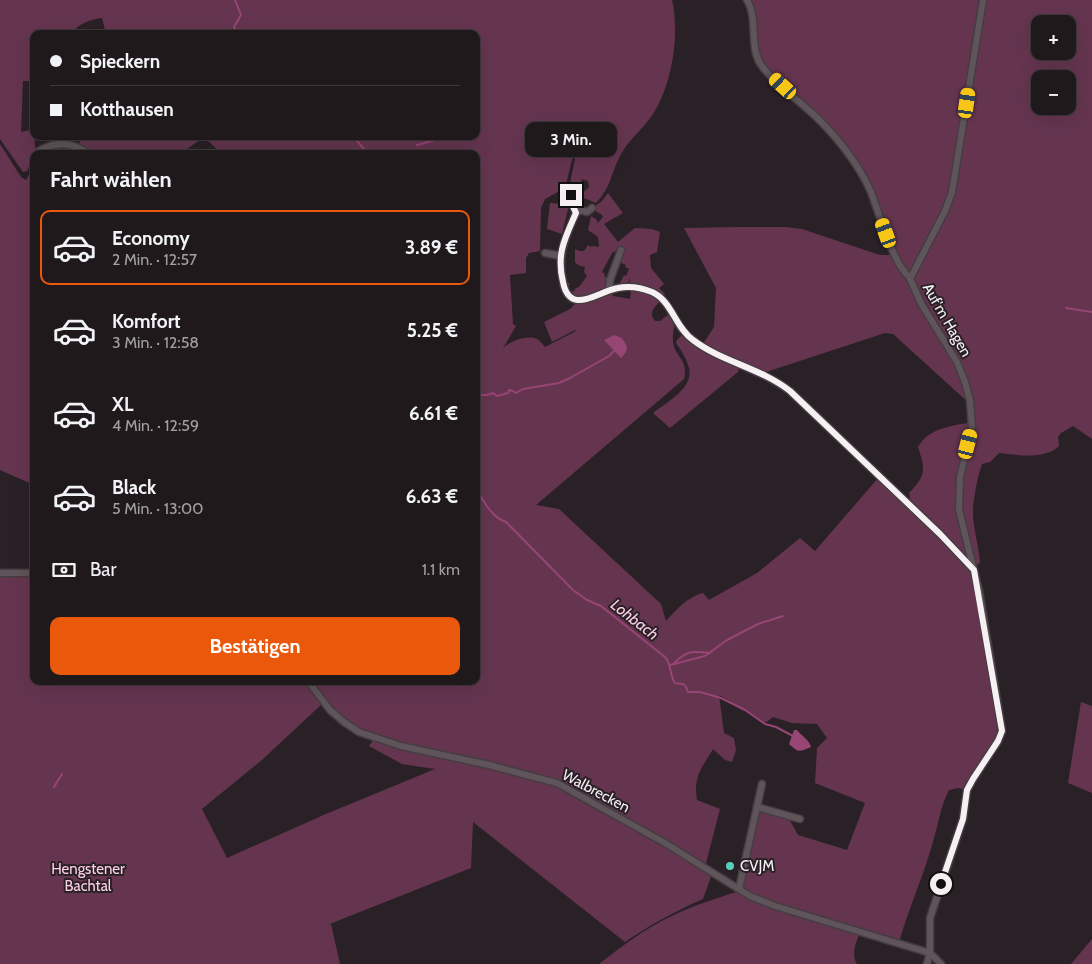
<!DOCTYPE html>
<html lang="de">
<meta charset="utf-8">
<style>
body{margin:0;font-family:Cabin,sans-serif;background:#2d2629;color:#f1f3f6;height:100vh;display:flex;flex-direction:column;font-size:19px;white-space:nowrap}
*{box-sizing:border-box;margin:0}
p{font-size:16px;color:#a2a0a3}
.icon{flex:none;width:28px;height:28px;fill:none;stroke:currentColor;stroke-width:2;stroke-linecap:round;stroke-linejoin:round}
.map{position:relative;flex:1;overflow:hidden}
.panel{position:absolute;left:30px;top:150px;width:450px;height:535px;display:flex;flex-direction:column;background:#20191c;border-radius:10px;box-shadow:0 5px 20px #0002,0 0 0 1px #3d383b}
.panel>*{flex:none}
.hud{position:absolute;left:30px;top:30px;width:450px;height:110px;border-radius:10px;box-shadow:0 5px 20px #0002,0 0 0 1px #3d383b;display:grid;align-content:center;height:110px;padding:0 20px;background:#20191c}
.fabs{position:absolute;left:1031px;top:15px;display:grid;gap:10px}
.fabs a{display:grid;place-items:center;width:45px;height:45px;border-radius:10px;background:#20191c;box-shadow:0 5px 20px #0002,0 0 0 1px #3d383b;font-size:25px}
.end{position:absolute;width:22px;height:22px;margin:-11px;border:6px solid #f6f0f3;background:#111;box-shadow:0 0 0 2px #111}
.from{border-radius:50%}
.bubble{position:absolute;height:35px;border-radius:10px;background:#20191c;box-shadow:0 5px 20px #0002,0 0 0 1px #3d383b;font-size:16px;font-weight:800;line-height:35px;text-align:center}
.car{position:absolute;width:15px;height:30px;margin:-15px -8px;border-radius:6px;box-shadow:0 0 4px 1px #0007;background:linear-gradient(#f5c518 24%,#345 0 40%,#f5c518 0 76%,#345 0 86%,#f5c518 0)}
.hud b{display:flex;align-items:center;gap:18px;height:48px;font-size:19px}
.hud b+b{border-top:1px solid #3d383b}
.hud i{width:12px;height:12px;background:#f1f3f6}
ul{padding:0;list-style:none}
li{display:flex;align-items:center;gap:15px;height:75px;margin:0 10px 8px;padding:0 10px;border:2px solid transparent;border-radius:10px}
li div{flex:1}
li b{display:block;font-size:19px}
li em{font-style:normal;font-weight:800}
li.on{border-color:#ea580c}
li>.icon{width:45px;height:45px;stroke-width:1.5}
h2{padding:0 20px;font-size:22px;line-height:60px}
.pay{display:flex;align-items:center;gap:12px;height:55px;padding:0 20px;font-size:19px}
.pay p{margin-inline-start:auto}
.button{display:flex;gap:10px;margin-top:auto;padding:10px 20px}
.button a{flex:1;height:58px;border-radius:10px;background:#ea580c;color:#fff;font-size:20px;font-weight:800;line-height:58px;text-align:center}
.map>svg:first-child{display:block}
</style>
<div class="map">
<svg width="1092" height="964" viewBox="0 0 1092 964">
<rect width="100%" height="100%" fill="#2a2126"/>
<g fill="#653550" fill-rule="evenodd">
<path d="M0,0H672C680,34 672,85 653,114C643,129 628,140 620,156C611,174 610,189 596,203L579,196L589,187L588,181L582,179L579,188L576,191L574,190L573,187L569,188L579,139L577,133L572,134L571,136L575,137L577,140L565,188L545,199L541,208L540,251L529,253L526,258V273L510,275L513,324L516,326L503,348C509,342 527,334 537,339C540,340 543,345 545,347L576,331L575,330L552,342L544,322L570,309L577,302L612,292L613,296L630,299L631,290C642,291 651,293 660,301C654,308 648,313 655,321H660L669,314C678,328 672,327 673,341C674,357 689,359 684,379L536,505L559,509L661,604L666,621C677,609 687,597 703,593L709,600L757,573L800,538L815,551L879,477L965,563L972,573L979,603L999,723V737L966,790L958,788L949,790C941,805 939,821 934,838C925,873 909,907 899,942L861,930C857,941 850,953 857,964H599C622,946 647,927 674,915C694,905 715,899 736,892L739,889L757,807L789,819L798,835L847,850L865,803L815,783L817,748L827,738L817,724L792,723L773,717L765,723L744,709L719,695L724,733L734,738L736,750L732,762L725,760L713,749C702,768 693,776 697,800L720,809L705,867L712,874L703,899C675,911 650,925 625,942L473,822L471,868L327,925L331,924L340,964H0V571L34,572V681H476V154H222L204,137L180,154H92L79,145L81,136H476V34H106L102,18C89,20 79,23 71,34H34L32,81H23L21,132L34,129L35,147L37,150L34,154L27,171L23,172L0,139ZM323,703L350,724L376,736L369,746L402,764L435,769L326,814L227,858L202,809L263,759Z"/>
<path d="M749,0H981L949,192L927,249L947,213L959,169L986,0H1092V439L1073,426L1061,433L1058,437L1059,446C1045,460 1017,455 999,453L990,462L982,464C977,478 975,492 973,507C972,526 979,545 980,563L974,567L960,550L911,503L909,493C927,475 925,469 918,447C929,427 955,425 976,422L968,378L953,347L897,256V251L895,252L879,209L844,147L777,81L759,61ZM1040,24H1068V51H1040ZM1040,79H1068V106H1040Z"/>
<path d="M0,144L21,177L26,180L34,166V274L29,278L34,285V485L0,470Z"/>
<path d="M608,193L623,213L604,224L618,242L635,228L652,229L660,232L657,252L650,255L651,268L664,284L659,288L664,293L666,301C655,292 645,288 630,286V278L627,286L619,285L624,275L626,276L629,269L625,267L626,265L619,262L620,256L624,249L623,248L612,253L602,272L605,274L604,276L608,278L605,291C586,301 568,305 563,279L570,284L567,288L573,292L576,288L579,287L587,276L584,272L585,267L578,265L575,262V249L579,251H584L588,245L591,247L592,246L599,247L598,237L588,230L591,216L596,219L598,223L603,217L602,215L594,210L593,212L591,209L602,201Z"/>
<path d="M550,203L569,205L562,234L547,229Z"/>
<path d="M735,227H785L802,229L880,255H890L893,253L957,362L970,404L893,334L885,333L763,373L703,344L714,327L716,288L684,228Z"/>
<path d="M682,335L698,348L739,368L738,372L670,428L653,413C667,402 694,388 689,368C687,359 681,350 676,343L677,340Z"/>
<path d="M1081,702L1092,706V793L1068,783Z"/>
<path d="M1092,939V964H1071Z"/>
</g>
<g fill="#974575">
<path d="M614,335L622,338L627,346L626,352L621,358L604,340Z"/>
<path d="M794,730H797C801,735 810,741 811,747C799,752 799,753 789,744Z"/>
</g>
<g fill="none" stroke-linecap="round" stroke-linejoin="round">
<g stroke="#974575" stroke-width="2">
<path d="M235,0L241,15L234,27L238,34"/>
<path d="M353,136L368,154"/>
<path d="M417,145L449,136"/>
<path d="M402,154L410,150"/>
<path d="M1066,308L1092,312"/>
<path d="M476,395H487L493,393L497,396L508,393L509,390L513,391L516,393L523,389L559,383L570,378L609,356L614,351"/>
<path d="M476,489C484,501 491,517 506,522L573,590L587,600L601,606L665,657C672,664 669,675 675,683C684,685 684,681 688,692H700L721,698L745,710L765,724L776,727L793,736"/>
<path d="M674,663C688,650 692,651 710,653"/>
<path d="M670,665L705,656L727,640L758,624L783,616"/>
<path d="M54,787L62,774"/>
</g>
<defs>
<g id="minor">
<path d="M747,0C759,19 748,48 762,66C775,84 796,98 812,113C834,133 859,164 871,192C878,210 895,269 910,277"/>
<path d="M39,151C56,141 73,142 89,154"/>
<path d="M571,195L572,204L576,213C565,238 557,254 563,282C570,317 598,291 618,288C629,286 642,288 652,292C672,301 674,327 693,340C722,362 760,368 790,391L940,534L971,567"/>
<path d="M576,213L580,210L587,212L592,208"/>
<path d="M545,253L561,256"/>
<path d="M609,290L610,280L621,250"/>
<path d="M0,573H34"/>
<path d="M308,681L330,710L344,722L359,732L401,746L489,765L557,783L665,843L750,896L775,906L930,953L941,964"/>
<path d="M757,807L800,819"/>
<path d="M739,889L762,784"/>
<path d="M927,964L930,953V918L963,819L967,790L973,779L998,741L1002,731L979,591L959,510L960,477L972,427L970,401L965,382L957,362L922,305L910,279L945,211L952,192L983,0"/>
</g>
</defs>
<use href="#minor" stroke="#443d41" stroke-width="9"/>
<use href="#minor" stroke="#5e5459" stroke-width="6"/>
</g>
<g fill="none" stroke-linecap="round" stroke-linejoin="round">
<path stroke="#f6f0f3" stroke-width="6" d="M571,195L572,204L576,213C565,238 556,254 563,282C570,317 598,291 618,288C629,286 642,288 652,292C672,301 675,327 693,340C722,362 761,368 790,391L940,534L974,570L1002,731L998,741L973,779L967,790L963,819L941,884"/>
</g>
<circle fill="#58cec1" stroke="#2a2126" stroke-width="2" cx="730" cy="866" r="5"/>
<g text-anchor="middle" stroke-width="4" stroke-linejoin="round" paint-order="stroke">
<g font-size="15" fill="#f6f0f3" stroke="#2a2126">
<text transform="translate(947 320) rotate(60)" y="5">Auf'm Hagen</text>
<text transform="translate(596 791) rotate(28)" y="5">Walbrecken</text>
</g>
<g font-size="15" fill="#f6f0f3" stroke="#2a2126" text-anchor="start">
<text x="740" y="871">CVJM</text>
</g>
<g font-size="15" fill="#ffcfe7" stroke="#2a2126">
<text x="88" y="874">Hengstener<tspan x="88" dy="17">Bachtal</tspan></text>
</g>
<g font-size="16" font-style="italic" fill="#fdcde5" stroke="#2a2126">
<text transform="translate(635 619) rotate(38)" y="6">Lohbach</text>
</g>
</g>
</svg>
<div class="fabs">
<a>+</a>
<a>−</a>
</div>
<i class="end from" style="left:941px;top:884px"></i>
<i class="end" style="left:571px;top:195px"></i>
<div class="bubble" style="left:525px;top:122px;width:92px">3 Min.</div>
<i class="car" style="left:783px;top:86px;rotate:312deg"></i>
<i class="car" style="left:967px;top:103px;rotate:8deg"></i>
<i class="car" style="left:886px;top:233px;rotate:340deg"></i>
<i class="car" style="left:968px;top:444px;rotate:14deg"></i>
<div class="hud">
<b><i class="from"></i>Spieckern</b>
<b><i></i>Kotthausen</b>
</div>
<section class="panel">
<h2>Fahrt wählen</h2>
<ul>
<li class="on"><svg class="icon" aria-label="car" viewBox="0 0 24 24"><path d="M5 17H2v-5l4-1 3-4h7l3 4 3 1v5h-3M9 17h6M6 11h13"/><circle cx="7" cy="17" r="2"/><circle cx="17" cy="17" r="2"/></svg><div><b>Economy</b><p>2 Min. · 12:57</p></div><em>3.89 €</em></li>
<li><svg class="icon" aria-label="car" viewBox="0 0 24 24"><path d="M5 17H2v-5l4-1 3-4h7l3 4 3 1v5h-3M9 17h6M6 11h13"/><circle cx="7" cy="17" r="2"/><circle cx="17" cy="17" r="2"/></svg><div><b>Komfort</b><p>3 Min. · 12:58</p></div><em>5.25 €</em></li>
<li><svg class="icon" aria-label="car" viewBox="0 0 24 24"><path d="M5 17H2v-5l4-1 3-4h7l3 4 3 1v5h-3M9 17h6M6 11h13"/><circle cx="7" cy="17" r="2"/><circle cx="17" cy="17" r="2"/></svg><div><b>XL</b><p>4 Min. · 12:59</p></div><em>6.61 €</em></li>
<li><svg class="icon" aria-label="car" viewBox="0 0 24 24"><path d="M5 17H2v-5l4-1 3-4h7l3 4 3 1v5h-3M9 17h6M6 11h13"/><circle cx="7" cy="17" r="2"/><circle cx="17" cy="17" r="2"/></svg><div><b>Black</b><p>5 Min. · 13:00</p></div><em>6.63 €</em></li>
</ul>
<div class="pay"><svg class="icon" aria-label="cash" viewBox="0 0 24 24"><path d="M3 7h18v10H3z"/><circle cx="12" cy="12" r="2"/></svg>Bar<p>1.1 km</p></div>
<div class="button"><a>Bestätigen</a></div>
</section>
</div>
